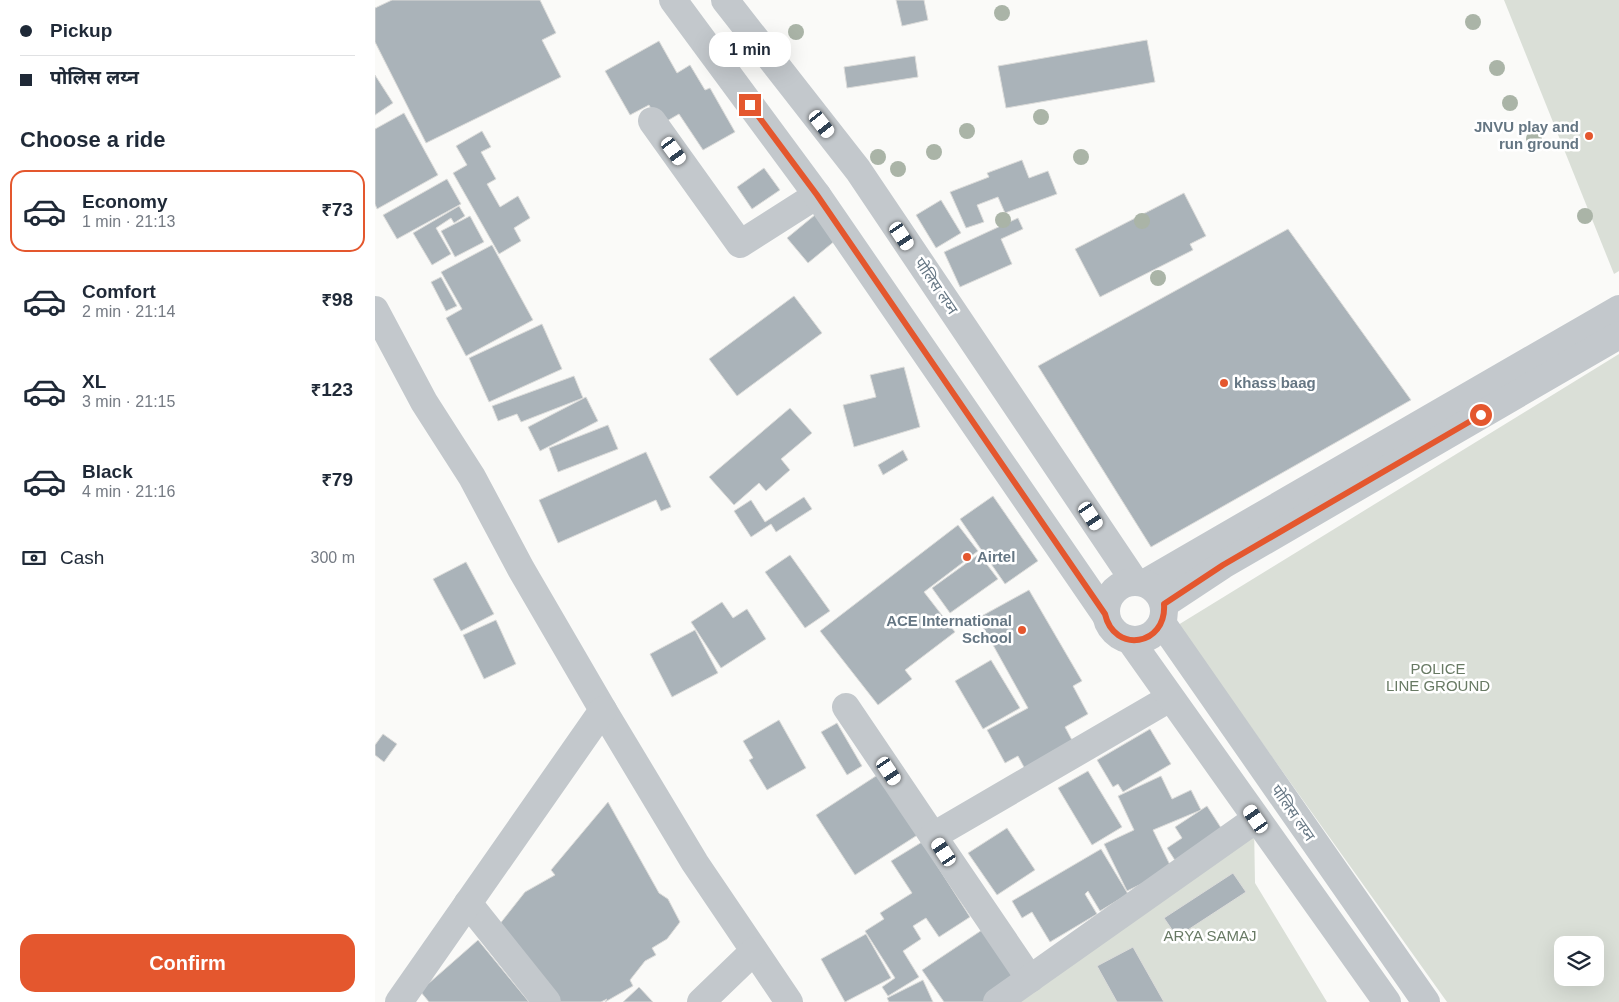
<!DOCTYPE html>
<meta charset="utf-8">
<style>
body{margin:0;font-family:Helvetica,"Noto Sans Devanagari",sans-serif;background:#f2f2f3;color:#1f2937;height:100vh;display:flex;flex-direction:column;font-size:19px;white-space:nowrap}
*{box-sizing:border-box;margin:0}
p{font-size:16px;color:#747a83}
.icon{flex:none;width:28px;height:28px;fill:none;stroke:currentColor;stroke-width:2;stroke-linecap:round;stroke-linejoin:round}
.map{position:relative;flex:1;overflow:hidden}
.drawer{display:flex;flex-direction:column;background:#fff;width:375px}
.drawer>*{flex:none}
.top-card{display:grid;align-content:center;height:110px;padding:0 20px;background:#fff}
.fabs{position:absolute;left:1179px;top:936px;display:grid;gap:10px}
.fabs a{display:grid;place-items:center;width:50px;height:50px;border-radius:10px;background:#fff;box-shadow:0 5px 20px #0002;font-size:25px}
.end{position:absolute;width:22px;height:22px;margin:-11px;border:6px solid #e4572e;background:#fff;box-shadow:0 0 0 2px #fff}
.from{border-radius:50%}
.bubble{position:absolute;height:35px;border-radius:15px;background:#fff;box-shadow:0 5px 20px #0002;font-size:16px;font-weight:600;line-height:35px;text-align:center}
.car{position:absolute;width:15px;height:30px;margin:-15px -8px;border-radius:6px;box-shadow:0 0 4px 1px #0007;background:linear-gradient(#fff 24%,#345 0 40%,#fff 0 76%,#345 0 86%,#fff 0)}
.top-card b{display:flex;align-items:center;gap:18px;height:48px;font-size:19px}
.top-card b+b{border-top:1px solid #e0e1e3}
.top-card i{width:12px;height:12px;background:#1f2937}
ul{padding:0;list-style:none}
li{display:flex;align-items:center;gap:15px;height:82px;margin:0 10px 8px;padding:0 10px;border:2px solid transparent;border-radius:15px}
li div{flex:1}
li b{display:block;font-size:19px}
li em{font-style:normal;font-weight:600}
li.active{border-color:#e4572e}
li>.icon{width:45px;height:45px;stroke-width:1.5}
h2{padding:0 20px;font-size:22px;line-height:60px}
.pay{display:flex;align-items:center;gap:12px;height:55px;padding:0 20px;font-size:19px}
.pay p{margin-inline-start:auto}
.action{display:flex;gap:10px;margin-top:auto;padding:10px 20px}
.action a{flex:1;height:58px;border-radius:15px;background:#e4572e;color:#fff;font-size:20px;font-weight:600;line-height:58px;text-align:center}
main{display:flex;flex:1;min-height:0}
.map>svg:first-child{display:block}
</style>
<main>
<section class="drawer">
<div class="top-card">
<b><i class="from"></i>Pickup</b>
<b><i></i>पोलिस लय्न</b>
</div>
<h2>Choose a ride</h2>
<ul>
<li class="active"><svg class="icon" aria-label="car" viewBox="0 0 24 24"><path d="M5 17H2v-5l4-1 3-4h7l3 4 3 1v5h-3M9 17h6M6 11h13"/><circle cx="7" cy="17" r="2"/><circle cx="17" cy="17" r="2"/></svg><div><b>Economy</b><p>1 min · 21:13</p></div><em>₹73</em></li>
<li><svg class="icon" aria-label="car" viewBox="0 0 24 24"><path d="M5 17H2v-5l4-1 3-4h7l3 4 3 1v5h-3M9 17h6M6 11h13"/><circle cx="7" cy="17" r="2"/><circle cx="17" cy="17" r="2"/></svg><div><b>Comfort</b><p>2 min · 21:14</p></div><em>₹98</em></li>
<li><svg class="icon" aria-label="car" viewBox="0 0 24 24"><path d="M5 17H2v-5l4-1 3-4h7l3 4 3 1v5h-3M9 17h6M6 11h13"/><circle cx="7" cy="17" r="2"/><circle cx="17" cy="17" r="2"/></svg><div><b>XL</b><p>3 min · 21:15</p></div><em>₹123</em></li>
<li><svg class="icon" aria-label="car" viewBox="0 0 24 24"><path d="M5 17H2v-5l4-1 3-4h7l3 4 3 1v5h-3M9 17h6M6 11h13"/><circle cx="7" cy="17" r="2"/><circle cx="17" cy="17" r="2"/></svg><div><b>Black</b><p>4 min · 21:16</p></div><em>₹79</em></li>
</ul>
<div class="pay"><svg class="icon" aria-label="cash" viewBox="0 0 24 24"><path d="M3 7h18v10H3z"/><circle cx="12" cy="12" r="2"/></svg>Cash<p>300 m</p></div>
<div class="action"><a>Confirm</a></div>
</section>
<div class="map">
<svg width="1244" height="1002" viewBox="0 0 1244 1002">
<rect width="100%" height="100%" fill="#fafaf8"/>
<g fill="#dadfd7" fill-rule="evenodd">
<path d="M1129,0H1244V271L1239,274Z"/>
<path d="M1244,354V1002H1072L803,625ZM1188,945H1220V978H1188Z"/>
<path d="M879,825L880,883L952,1002H622Z"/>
</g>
<g fill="#aab3b9" stroke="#dcdcda">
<path d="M17,0H165L181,33L167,40L186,77L51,143L0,42V8Z"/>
<path d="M521,0H549L553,20L527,26Z"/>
<path d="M772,40L780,82L631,108L623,66Z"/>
<path d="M284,41L302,73L315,65L330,90L335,88L360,132L328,150L304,114L285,125L274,105L255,115L230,71Z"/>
<path d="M540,56L543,77L472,88L469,67Z"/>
<path d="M0,75L18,103L0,115Z"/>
<path d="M29,113L63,175L2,209L0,204V129Z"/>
<path d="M107,131L116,147L106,152L121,179L112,184L125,207L143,196L155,218L139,228L146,241L124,254L78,173L92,165L81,146Z"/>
<path d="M647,160L654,178L673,171L682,194L630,213L623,197L602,205L609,222L591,228L575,192L614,177L612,173Z"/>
<path d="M389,168L405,190L377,209L362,187Z"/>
<path d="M72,179L86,204L22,239L8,215Z"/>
<path d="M809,193L831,236L815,244L818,250L725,297L700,249Z"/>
<path d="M566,200L586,233L561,248L541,215Z"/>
<path d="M84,206L90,216L79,223L76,218L61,228L76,254L57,265L38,233Z"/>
<path d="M446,210L467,235L433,263L412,238Z"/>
<path d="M95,216L109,242L80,257L66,231Z"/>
<path d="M643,218L648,229L626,239L637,264L585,287L569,252Z"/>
<path d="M913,229L1036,400L776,547L663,366Z"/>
<path d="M117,245L158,320L91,356L71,318L87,309L66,272Z"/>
<path d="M66,277L82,306L71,311L56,282Z"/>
<path d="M419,296L447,333L362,396L334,359Z"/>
<path d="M167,324L187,369L114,402L94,358Z"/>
<path d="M529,367L545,427L479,447L468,405L501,397L495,375Z"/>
<path d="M199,376L208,398L146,422L142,414L123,421L117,406Z"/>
<path d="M211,397L223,421L165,451L153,427Z"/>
<path d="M415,408L437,433L406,459L415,470L391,491L384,483L359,505L334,477Z"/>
<path d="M233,425L243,449L183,472L174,448Z"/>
<path d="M528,450L533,460L508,475L503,465Z"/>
<path d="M271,452L296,507L286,511L281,500L183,543L164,500Z"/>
<path d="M618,496L663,561L630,584L585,519Z"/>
<path d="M429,497L437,509L401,532L396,524L376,537L359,511L376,500L390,522Z"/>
<path d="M583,525L603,551L549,592L580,632L530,670L537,679L503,705L445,631Z"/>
<path d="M604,554L623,579L575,613L557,588Z"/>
<path d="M415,555L455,611L430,628L390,572Z"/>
<path d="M91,562L119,614L86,631L58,579Z"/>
<path d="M654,590L707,681L698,686L713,714L690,727L698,742L650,769L643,756L630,763L612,730L653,708L603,618Z"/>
<path d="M347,602L358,618L372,609L391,639L346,668L316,622Z"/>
<path d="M121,620L141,664L109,679L88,635Z"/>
<path d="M320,630L343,673L297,697L275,654Z"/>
<path d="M616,660L645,708L608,729L580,681Z"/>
<path d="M404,720L431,768L392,790L374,760L378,758L368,741Z"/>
<path d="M462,723L487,766L472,775L446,732Z"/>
<path d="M775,729L796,764L748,792L743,784L738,787L722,760Z"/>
<path d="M8,734L22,744L9,762L0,755V745Z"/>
<path d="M713,771L747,827L717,845L683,788Z"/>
<path d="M504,774L544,834L480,875L441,815Z"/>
<path d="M786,776L797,799L816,790L826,810L778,830L797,869L752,891L729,844L759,830L743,796Z"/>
<path d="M233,802L284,893L293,899L305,922L292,939L277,948L281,955L270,961L255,980L258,986L230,1002L232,999L226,1002H180L120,930L150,892L180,875L176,870Z"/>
<path d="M832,806L850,834L803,865L792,848L807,838L800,827Z"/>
<path d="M632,828L660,870L622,895L593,853Z"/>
<path d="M547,842L595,917L564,937L551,918L538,926L546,939L528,951L544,977L513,996L507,987L520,978L490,931L509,919L505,913L537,893L516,861Z"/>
<path d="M726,849L753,894L725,911L713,891L710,894L722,914L675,942L657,912L647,918L637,901Z"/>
<path d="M858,873L871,892L802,937L789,918Z"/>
<path d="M607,930L642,983L614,1002H569L547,970Z"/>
<path d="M491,934L516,978L470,1002L446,959Z"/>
<path d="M103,940L154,1002H54L45,991Z"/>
<path d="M758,947L789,1002H742L722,966Z"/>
<path d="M548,980L558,1002H514L512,998Z"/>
<path d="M264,987L278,1002H248Z"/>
</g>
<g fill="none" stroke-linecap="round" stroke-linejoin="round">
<g stroke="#c3c8cc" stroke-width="28">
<path d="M277,121L365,244L442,195"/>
<path d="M0,310L49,402L97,477L146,569L228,710L320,863L414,1002"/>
<path d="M770,583L1244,309"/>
<path d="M789,604L848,565L1244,335"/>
<path d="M471,707L558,836"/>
<path d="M93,903L172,1002"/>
<path d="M655,979L558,836L795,698"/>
<path d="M24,1002L228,710"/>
<path d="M326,1002L379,951"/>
<path d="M622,1002L881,819"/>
</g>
<g stroke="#c3c8cc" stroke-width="28">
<path d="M298,0L442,195L730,614"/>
<path d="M350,0L483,170L760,582"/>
<circle cx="760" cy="611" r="29"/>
<path d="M787,623L1051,1002"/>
<path d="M755,640L1012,1002"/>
</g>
</g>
<g fill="#aab4a7">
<circle cx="627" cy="13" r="8"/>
<circle cx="1098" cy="22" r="8"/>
<circle cx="421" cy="32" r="8"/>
<circle cx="1122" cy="68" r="8"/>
<circle cx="1135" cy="103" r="8"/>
<circle cx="666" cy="117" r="8"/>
<circle cx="592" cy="131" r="8"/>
<circle cx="1159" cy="139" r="8"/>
<circle cx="559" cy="152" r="8"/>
<circle cx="503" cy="157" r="8"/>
<circle cx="706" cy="157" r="8"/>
<circle cx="523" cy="169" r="8"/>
<circle cx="1210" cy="216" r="8"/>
<circle cx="628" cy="220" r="8"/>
<circle cx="767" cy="221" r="8"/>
<circle cx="783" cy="278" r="8"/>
</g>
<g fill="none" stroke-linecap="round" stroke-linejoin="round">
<path stroke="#e4572e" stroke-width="6" d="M375,105L442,195L730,614C739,654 792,646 789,604L848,565L1106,415"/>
</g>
<g fill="#e4572e" stroke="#fff" stroke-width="2">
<circle cx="1214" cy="136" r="5"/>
<circle cx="849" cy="383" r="5"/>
<circle cx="592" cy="557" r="5"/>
<circle cx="647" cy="630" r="5"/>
</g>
<g text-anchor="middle" stroke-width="5" stroke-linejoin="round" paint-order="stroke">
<g font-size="15" font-weight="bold" fill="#657683" stroke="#fff" text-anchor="end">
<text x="1204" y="132">JNVU play and<tspan x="1204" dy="17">run ground</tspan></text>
<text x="859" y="388" text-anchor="start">khass baag</text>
<text x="602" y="562" text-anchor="start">Airtel</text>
<text x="637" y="626">ACE International<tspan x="637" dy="17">School</tspan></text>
</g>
<g font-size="15" fill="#657683" stroke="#fff">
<text transform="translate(561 286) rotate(56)" y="5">पोलिस लय्न</text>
<text transform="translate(918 813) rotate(55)" y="5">पोलिस लय्न</text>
</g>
<g font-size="15" fill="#687a64" stroke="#fff">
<text x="1063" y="674">POLICE<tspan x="1063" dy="17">LINE GROUND</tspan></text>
<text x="835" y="941">ARYA SAMAJ</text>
</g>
</g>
</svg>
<div class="fabs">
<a><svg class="icon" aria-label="layers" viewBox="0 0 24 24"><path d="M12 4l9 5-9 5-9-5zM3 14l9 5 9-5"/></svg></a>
</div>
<i class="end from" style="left:1106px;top:415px"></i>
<i class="end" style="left:375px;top:105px"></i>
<div class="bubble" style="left:334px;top:32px;width:82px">1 min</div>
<i class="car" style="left:447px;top:124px;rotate:142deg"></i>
<i class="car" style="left:299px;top:151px;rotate:144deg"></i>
<i class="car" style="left:527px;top:236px;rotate:146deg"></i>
<i class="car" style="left:716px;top:516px;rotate:146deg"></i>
<i class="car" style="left:514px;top:771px;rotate:146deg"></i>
<i class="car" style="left:881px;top:819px;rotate:325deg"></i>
<i class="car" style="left:569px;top:852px;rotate:326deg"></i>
</div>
</main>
